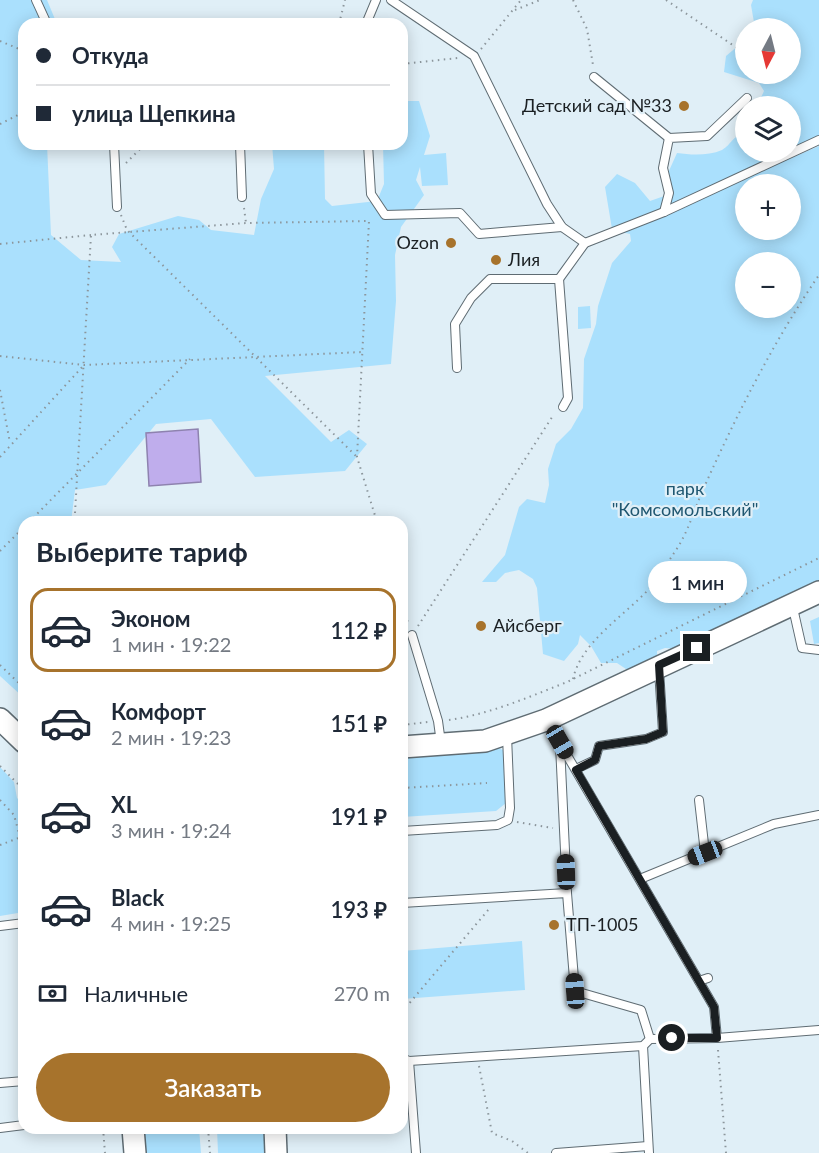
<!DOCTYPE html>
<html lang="ru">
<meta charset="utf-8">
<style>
body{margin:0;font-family:Lato,sans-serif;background:#f6f6f7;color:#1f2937;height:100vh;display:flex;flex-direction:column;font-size:22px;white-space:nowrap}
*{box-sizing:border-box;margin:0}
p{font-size:20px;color:#747a83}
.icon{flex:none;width:33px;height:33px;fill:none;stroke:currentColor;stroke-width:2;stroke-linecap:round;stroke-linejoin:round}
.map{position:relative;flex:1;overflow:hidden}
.drawer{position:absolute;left:18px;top:516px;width:390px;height:618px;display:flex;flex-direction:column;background:#fff;border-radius:18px;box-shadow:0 3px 15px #0003}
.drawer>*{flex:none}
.guide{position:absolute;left:18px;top:18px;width:390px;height:132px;border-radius:18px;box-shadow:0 3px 15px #0003;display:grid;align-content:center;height:132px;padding:0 18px;background:#fff}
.needle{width:39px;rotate:187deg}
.fabs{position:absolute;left:735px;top:18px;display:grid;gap:12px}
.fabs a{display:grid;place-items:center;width:66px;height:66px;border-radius:50%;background:#fff;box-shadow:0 3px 15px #0003;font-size:30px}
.end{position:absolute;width:27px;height:27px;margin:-14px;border:8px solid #1a1f22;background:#fff;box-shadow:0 0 0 3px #fff}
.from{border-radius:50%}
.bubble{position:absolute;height:42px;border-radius:21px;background:#fff;box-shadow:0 3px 15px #0003;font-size:20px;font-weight:600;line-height:42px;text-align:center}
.car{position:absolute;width:18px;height:36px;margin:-18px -9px;border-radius:8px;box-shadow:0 0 4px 2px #0007;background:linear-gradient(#222 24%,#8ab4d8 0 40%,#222 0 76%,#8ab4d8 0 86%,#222 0)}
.guide b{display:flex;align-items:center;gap:21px;height:57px;font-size:22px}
.guide b+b{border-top:2px solid #e0e1e3}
.guide i{width:15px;height:15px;background:#1f2937}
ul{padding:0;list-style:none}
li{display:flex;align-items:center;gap:18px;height:84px;margin:0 12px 9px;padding:0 6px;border:3px solid transparent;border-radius:18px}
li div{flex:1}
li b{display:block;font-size:22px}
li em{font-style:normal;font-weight:600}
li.on{border-color:#a7732c}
li>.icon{width:54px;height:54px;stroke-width:1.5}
h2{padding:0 18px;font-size:27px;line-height:72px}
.pay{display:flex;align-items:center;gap:15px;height:66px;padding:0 18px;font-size:22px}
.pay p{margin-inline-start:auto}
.button{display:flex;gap:12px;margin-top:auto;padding:12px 18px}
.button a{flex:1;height:69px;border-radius:36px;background:#a7732c;color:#fff;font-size:24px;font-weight:600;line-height:69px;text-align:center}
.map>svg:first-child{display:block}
</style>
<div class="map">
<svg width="819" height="1153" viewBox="0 0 819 1153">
<rect width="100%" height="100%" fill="#e0eff7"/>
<g fill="#aae0fd" fill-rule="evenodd">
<path d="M0,0H47L57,24H24V144H47L51,235L81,260L121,262L112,247L119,234L178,216L199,220L211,230L254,235L261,199L274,169L272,144H324L325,199L332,206L377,201L384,184L383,144H402V101H419L430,136L424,155L446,153L448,185L422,186L420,167L416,180L424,195L401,227L395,255L396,301L391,364L265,376L331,442L349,430L367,444L345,471L255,477L211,419L156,424L106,485L75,490L71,522H24V698L0,676Z"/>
<path d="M753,0H819V136L791,149L790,106H757L764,91L759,83L724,72L726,56L745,40L746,74H790V28H755L751,5Z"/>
<path d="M745,133L746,152H786L615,230L612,229L605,187L617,174L635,183L650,201L670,194L668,173L677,153C691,155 708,156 722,150C732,144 731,137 745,133Z"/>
<path d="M819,146V590L693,646L685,641L678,649L665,648L657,651V661L638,677L617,663H601L591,646L580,635L578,644L564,661L543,654L537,588L533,579L519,570L505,573L496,582H482L505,555L519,507L527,499L545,503L549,485L548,469L556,444L571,429L583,408L584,359L596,324L598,306L612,263L631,241L630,234L621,232ZM746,184H790V230H746ZM746,262H790V308H746Z"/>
<path d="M590,306L591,328L578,329V307Z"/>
<path d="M819,617V643L814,644L810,621Z"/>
<path d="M498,748L503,750L504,754L506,803L496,811L402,817V755Z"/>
<path d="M0,767L14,782L17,798L24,805V912L0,916Z"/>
<path d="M522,941L525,990L402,999V951Z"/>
<path d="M144,1128H199L201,1153H146Z"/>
<path d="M217,1128H268L269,1153H218Z"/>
</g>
<path fill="#bfadec" stroke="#8e82af" stroke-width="1.5" d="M198,429L201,482L149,486L146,433Z"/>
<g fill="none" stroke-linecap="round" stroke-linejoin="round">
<defs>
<g id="service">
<path d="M36,0L47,24"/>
<path d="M391,0L474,56L547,204L562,227L585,243L559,279H490L471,298L455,324L457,368"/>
<path d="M366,24L376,0"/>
<path d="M594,77L669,138"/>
<path d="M114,144L117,207"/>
<path d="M240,144L242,197"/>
<path d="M368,144L371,194L385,215L460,213L479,234L562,227"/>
<path d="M664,212L669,193L663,168L669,138L707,136L747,98"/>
<path d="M585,243L664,212L819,140"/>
<path d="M559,279L568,398L563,407"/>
<path d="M793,608L802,648L819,650"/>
<path d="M412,635L438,721L441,743"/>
<path d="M547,721L714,1007L717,1038"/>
<path d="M560,745L567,893"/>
<path d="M576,769L595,760L599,746L646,739L663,732L659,670"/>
<path d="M699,800L705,853"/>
<path d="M402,831L497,825L508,820L510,808L507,736"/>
<path d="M640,879L774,824L819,815"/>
<path d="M402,903L567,893L575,991L641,1010L650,1039"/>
<path d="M0,926L24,923"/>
<path d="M699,981L708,978"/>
<path d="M643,1046L649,1153"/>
<path d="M402,1058L409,1061L643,1046L650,1039L717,1038L819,1030"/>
<path d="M409,1061L416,1153"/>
<path d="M0,1083L24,1081"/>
<path d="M0,1128L24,1125"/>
<path d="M556,1153L648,1146"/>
</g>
<g id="secondary">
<path d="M0,719L24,742"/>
<path d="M402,747L485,741L546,720L819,592"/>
<path d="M133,1128L135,1153"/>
<path d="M275,1128L276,1153"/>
</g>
</defs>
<use href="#service" stroke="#5f6c73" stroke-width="10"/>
<use href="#secondary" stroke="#5f6c73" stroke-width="24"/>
<g stroke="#8c969c" stroke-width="2" stroke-dasharray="1.5 4.5" stroke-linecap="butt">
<path d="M573,0L587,29L593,65"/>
<path d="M666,0L746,54"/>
<path d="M515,10L540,0"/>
<path d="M339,24L345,0"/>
<path d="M0,41L24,51"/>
<path d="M481,49L521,0"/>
<path d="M402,64L458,58"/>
<path d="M0,124L24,112"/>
<path d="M126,163L145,144"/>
<path d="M244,208L246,223"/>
<path d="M121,215L127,230L357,457"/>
<path d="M0,244L91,235"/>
<path d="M0,356L84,365L362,352"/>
<path d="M0,390L10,443"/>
<path d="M0,457L84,365"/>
<path d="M75,513L91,235L246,223L369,221L357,457L377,522"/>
<path d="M29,522L190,359"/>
<path d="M0,551L24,527"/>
<path d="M402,603L409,626"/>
<path d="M418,626L554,414"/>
<path d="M0,665L24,688"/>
<path d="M573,679C581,642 623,617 648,590C658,580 666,565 674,553C689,532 695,506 706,483C738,412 775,339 819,275"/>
<path d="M449,720C490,714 529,697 567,682L819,558"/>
<path d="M402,725L428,722"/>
<path d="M0,766L24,790"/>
<path d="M402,788L487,783"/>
<path d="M0,800L14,815L20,837"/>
<path d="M517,822L553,828"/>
<path d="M0,845L24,836"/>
<path d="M402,1012L489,909"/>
<path d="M718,1050L726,1153"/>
<path d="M479,1066L492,1133L512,1141L528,1153"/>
<path d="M103,1128L105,1153"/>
<path d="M208,1128L210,1153"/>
</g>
<use href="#service" stroke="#fff" stroke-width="8"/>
<use href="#secondary" stroke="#fff" stroke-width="21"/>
</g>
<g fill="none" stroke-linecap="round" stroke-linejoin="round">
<path stroke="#1a1f22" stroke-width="8" d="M672,1038H717L714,1007L576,770L595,760L599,746L646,739L663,732L659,665L697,648"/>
</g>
<g fill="#a7732c" stroke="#e0eff7" stroke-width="2">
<circle cx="684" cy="106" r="6"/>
<circle cx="451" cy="243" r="6"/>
<circle cx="496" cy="260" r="6"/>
<circle cx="481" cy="626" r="6"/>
<circle cx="554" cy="925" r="6"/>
</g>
<g text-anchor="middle" stroke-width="4.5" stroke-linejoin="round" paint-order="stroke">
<g font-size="18" fill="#1a1f22" stroke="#e0eff7" text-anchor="start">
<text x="672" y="112" text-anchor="end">Детский сад №33</text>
<text x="439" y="249" text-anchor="end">Ozon</text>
<text x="508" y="266">Лия</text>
<text x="493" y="632">Айсберг</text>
<text x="566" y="931">ТП-1005</text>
</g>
<g font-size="18" fill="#1f5771" stroke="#e0eff7">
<text x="685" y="495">парк<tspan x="685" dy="21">"Комсомольский"</tspan></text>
</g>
</g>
</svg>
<div class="fabs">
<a><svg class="needle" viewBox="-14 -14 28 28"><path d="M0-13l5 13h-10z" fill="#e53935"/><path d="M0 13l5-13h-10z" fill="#747a83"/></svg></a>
<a><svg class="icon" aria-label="layers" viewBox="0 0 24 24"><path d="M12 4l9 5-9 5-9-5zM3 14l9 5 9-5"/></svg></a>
<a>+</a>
<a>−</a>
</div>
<i class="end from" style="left:672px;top:1038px"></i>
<i class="end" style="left:697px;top:648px"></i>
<div class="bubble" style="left:648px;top:561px;width:99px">1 мин</div>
<i class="car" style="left:560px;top:742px;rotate:150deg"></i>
<i class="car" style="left:705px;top:853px;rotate:249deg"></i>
<i class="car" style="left:566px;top:872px;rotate:358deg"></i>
<i class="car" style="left:575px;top:991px;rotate:356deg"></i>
<div class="guide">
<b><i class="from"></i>Откуда</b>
<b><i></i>улица Щепкина</b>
</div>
<section class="drawer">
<h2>Выберите тариф</h2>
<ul>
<li class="on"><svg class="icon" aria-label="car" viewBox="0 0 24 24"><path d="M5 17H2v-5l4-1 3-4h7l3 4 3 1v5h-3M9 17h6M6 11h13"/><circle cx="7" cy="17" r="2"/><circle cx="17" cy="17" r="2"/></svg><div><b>Эконом</b><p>1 мин · 19:22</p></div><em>112 ₽</em></li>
<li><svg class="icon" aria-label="car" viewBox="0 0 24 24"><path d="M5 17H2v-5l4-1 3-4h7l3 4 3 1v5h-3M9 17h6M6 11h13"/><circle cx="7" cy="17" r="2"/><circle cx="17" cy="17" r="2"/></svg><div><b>Комфорт</b><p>2 мин · 19:23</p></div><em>151 ₽</em></li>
<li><svg class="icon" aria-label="car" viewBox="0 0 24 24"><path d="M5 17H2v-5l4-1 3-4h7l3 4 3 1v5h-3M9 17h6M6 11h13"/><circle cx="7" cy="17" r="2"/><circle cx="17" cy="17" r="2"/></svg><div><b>XL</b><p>3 мин · 19:24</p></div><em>191 ₽</em></li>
<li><svg class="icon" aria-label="car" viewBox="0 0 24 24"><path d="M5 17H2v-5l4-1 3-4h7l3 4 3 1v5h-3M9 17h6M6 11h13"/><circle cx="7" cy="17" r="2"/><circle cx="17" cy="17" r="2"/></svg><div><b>Black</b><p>4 мин · 19:25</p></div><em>193 ₽</em></li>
</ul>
<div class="pay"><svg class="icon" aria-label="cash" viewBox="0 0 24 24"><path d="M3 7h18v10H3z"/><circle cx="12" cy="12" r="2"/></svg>Наличные<p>270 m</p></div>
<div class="button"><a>Заказать</a></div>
</section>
</div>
